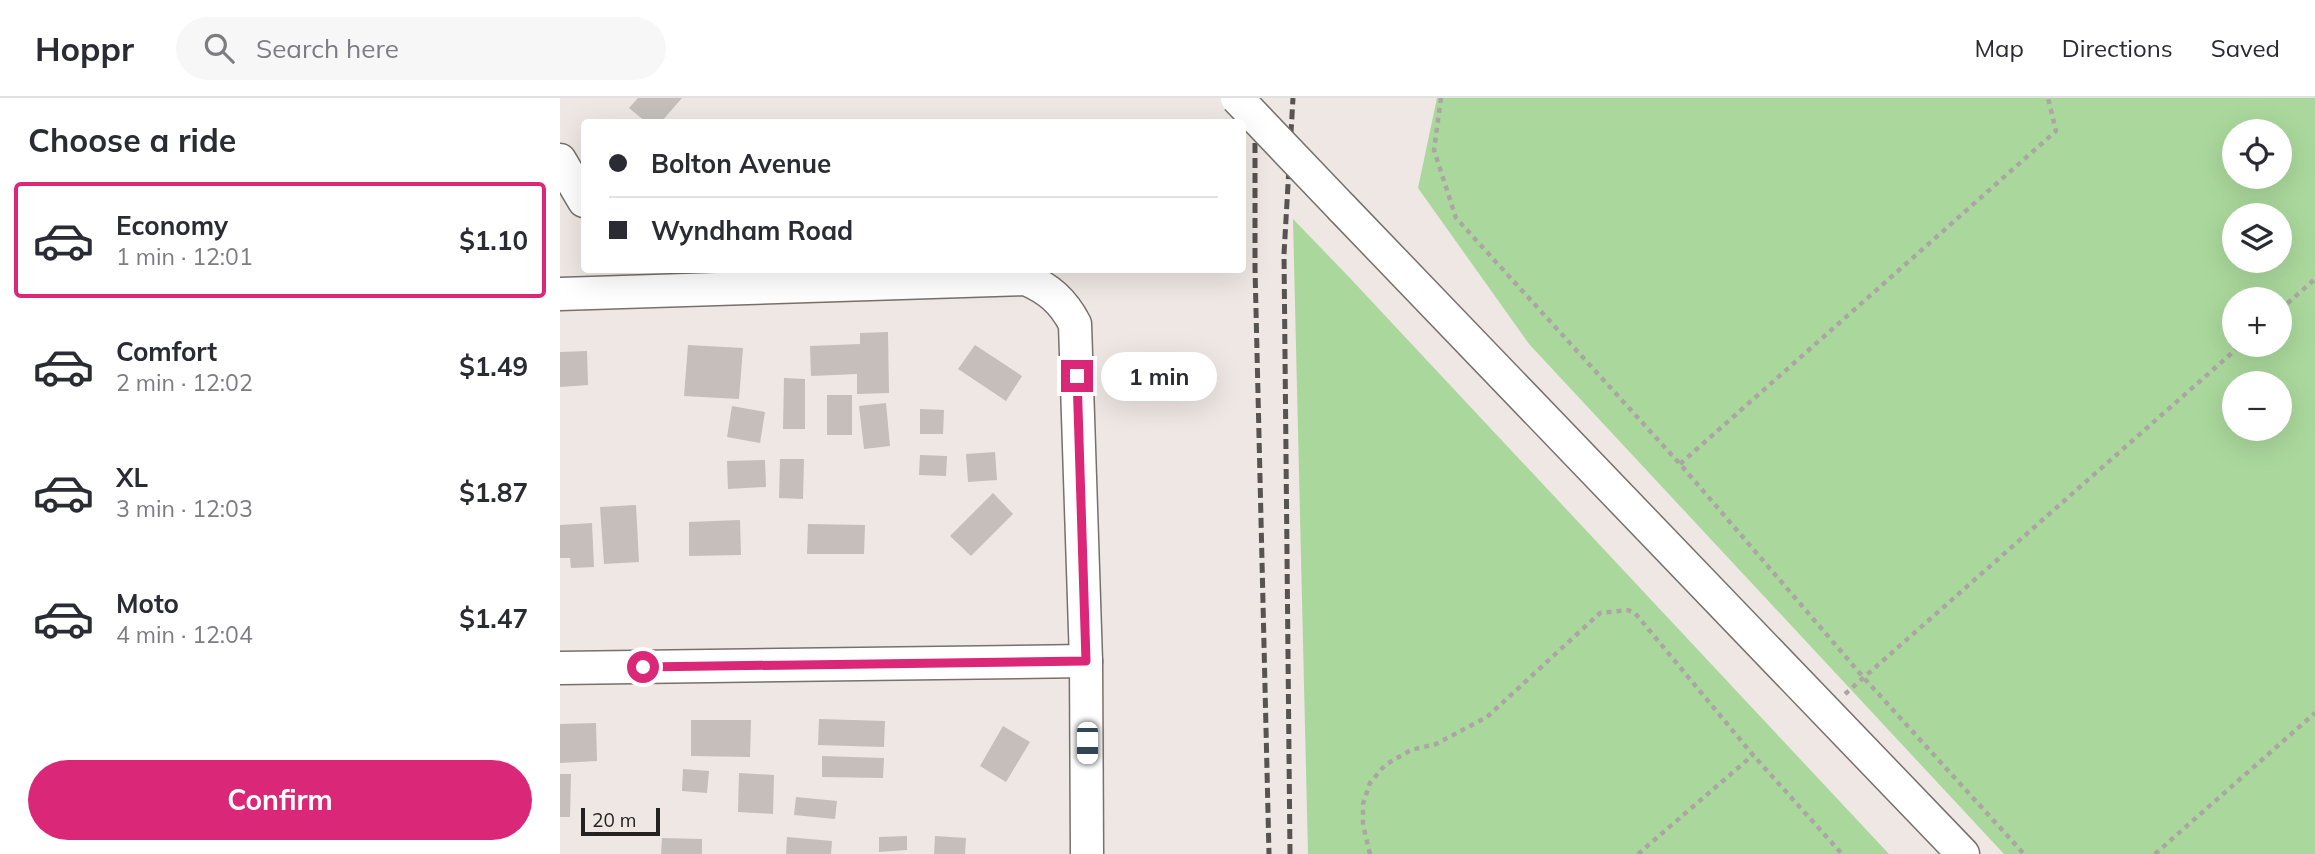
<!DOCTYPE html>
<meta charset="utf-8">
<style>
body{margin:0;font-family:Mulish,sans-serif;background:#f7f7f7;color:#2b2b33;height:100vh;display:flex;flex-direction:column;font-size:26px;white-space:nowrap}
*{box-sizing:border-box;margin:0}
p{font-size:23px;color:#7c7c81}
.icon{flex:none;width:38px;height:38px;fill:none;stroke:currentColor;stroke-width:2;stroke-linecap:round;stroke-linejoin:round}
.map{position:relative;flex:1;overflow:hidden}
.sheet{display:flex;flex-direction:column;background:#fff;width:560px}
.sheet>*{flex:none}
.banner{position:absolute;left:21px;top:21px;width:665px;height:154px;border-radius:7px;box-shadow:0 7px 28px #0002;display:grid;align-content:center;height:154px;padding:0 28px;background:#fff}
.buttons{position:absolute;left:1662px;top:21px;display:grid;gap:14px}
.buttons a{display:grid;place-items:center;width:70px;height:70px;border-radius:50%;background:#fff;box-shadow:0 7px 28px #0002;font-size:35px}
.scale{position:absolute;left:21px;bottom:18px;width:79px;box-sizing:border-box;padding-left:7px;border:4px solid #242220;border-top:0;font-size:19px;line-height:24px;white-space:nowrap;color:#242220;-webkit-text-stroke:5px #eee7e3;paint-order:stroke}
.end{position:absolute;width:32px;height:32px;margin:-16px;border:9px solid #db2777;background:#fff;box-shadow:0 0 0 4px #fff}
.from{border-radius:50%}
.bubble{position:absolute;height:49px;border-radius:24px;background:#fff;box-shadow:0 7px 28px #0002;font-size:23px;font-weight:700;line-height:49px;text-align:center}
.car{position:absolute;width:21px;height:42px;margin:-21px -10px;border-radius:9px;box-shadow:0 0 5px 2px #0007;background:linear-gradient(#fff 24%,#345 0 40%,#fff 0 76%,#345 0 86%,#fff 0)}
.banner b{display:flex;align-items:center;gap:24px;height:66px;font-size:26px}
.banner b+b{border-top:2px solid #e1e1e2}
.banner i{width:18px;height:18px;background:#2b2b33}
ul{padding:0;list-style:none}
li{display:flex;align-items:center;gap:21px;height:116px;margin:0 14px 10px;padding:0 14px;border:4px solid transparent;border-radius:7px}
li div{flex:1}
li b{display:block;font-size:26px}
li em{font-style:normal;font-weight:700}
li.on{border-color:#db2777}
li>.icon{width:63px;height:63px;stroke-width:1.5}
h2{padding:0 28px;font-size:32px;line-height:84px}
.cta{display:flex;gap:14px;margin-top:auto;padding:14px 28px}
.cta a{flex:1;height:80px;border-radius:42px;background:#db2777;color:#fff;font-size:28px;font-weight:700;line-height:80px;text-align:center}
header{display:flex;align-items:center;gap:42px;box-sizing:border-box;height:98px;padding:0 35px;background:#fff;border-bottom:2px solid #e1e1e2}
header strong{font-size:33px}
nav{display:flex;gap:38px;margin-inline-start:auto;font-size:24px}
.search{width:490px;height:63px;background:#f7f7f7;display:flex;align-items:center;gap:18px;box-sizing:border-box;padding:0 24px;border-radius:38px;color:#7c7c81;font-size:26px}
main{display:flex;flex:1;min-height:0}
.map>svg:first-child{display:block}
</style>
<header>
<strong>Hoppr</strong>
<div class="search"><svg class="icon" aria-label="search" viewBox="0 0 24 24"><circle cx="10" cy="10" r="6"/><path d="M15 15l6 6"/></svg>Search here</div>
<nav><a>Map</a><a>Directions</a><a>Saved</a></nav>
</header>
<main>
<section class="sheet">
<h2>Choose a ride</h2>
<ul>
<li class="on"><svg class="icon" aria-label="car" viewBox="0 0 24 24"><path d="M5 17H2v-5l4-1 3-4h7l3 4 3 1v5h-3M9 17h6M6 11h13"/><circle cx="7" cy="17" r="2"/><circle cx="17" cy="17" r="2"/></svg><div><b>Economy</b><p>1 min · 12:01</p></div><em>$1.10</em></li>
<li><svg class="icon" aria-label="car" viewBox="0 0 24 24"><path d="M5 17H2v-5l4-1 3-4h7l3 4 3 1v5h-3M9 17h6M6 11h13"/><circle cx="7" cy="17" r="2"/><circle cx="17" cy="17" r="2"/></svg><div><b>Comfort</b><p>2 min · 12:02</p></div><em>$1.49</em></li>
<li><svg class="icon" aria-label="car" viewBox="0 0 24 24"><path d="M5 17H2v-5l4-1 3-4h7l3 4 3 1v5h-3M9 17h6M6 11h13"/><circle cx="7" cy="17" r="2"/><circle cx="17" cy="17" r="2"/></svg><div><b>XL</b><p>3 min · 12:03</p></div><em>$1.87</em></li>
<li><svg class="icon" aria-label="car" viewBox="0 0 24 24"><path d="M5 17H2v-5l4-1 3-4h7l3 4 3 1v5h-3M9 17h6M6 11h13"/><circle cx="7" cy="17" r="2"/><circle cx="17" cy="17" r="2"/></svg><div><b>Moto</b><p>4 min · 12:04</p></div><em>$1.47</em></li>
</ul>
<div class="cta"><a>Confirm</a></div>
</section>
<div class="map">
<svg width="1755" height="756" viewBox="0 0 1755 756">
<rect width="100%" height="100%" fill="#eee7e3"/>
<g fill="#aad89c" fill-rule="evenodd">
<path d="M877,0H1755V756H1444L969,246L858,90ZM1675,33H1720V79H1675ZM1675,117H1720V163H1675ZM1675,201H1720V247H1675ZM1675,285H1720V331H1675Z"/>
<path d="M733,121L788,178L1329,756H748Z"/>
</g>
<g fill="#c5beba">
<path d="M78,0H122L101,24H86L69,10Z"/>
<path d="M328,234L329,295L297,296V276L251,278L250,248L300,246V235Z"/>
<path d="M128,247L183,250L179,301L124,298Z"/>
<path d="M415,247L462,278L446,303L398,271Z"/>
<path d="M27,253L28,287L0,289V254Z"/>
<path d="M224,280L245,281V331H223Z"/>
<rect x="267" y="297" width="25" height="40"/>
<path d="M326,305L330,348L304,351L299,308Z"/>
<path d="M172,308L205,314L200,345L167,339Z"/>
<path d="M360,311L384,312L383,336H360Z"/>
<path d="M435,354L437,382L408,384L406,356Z"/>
<path d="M360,357L387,358L386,378L359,377Z"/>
<path d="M220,361H244L243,401L219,400Z"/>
<path d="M205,362L206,389L168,391L167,363Z"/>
<path d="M433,395L453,416L411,458L390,438Z"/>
<path d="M76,407L79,464L44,466L40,409Z"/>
<path d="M180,422L181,457L129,458V424Z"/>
<path d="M32,425L34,469L11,470L10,460H0V427Z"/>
<path d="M248,426L305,427L304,456H247Z"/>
<path d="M259,621L325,623L324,649L258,647Z"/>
<path d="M131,622H191L190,659L131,658Z"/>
<path d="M36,625L37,663L0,665V626Z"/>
<path d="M443,628L470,644L446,684L420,668Z"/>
<path d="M262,658L324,660L323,680L262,679Z"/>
<path d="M123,671L149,673L147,695L122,693Z"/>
<path d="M179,675L214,677L213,716L178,714Z"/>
<path d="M0,676H11L10,719H0Z"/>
<path d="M236,699L277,703L275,721L234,717Z"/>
<path d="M347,738V752L319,754V739Z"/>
<path d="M375,738L406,740L405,756H374Z"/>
<path d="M227,739L272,743L271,756H226Z"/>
<path d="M102,740L142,741V756H101Z"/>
</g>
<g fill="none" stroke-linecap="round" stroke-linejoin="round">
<defs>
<g id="minor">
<path d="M0,62L24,103"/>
<path d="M782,110L1403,756"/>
<path d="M0,196L466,181C489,191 503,203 515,226L526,563L527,756"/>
<path d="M0,570L526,563"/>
</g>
</defs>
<use href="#minor" stroke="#77706c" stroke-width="35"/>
<g stroke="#aba6a3" stroke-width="4.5" stroke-dasharray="5 5" stroke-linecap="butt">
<path d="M881,0L874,52L896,120L1120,366L1304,580L1464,756"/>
<path d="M1720,212L1755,181"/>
<path d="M1120,366L1496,33L1488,0"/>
<path d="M1285,596L1681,247"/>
<path d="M810,756L803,727V706L810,685L825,667L851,652L876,646L927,619L1040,515L1068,512L1075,515L1193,657L1282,756"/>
<path d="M1078,756L1193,657"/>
<path d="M1595,756L1755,615"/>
</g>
<use href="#minor" stroke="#fff" stroke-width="32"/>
<g stroke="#565350" stroke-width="5" stroke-dasharray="10 5" stroke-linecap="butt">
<path d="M695,0V170L709,756"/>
<path d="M730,756L724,156L733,0"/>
</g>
<defs>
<path id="minor-bridge" d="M677,0L782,110"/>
</defs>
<use href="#minor-bridge" stroke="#77706c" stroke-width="35" stroke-linecap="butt"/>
<use href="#minor-bridge" stroke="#fff" stroke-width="32"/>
</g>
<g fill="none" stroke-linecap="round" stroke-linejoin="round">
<path stroke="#db2777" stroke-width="9" d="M83,569L526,563L517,278"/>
</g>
</svg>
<div class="buttons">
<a><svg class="icon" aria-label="locate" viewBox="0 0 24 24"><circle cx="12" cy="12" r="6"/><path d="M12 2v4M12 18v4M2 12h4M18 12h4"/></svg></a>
<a><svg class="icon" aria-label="layers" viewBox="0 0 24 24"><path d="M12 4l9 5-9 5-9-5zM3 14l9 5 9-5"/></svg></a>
<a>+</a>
<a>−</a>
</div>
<div class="scale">20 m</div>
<i class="end from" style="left:83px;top:569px"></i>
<i class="end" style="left:517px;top:278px"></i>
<div class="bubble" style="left:541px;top:254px;width:116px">1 min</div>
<i class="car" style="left:527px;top:645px;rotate:180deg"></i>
<div class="banner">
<b><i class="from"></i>Bolton Avenue</b>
<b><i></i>Wyndham Road</b>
</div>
</div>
</main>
